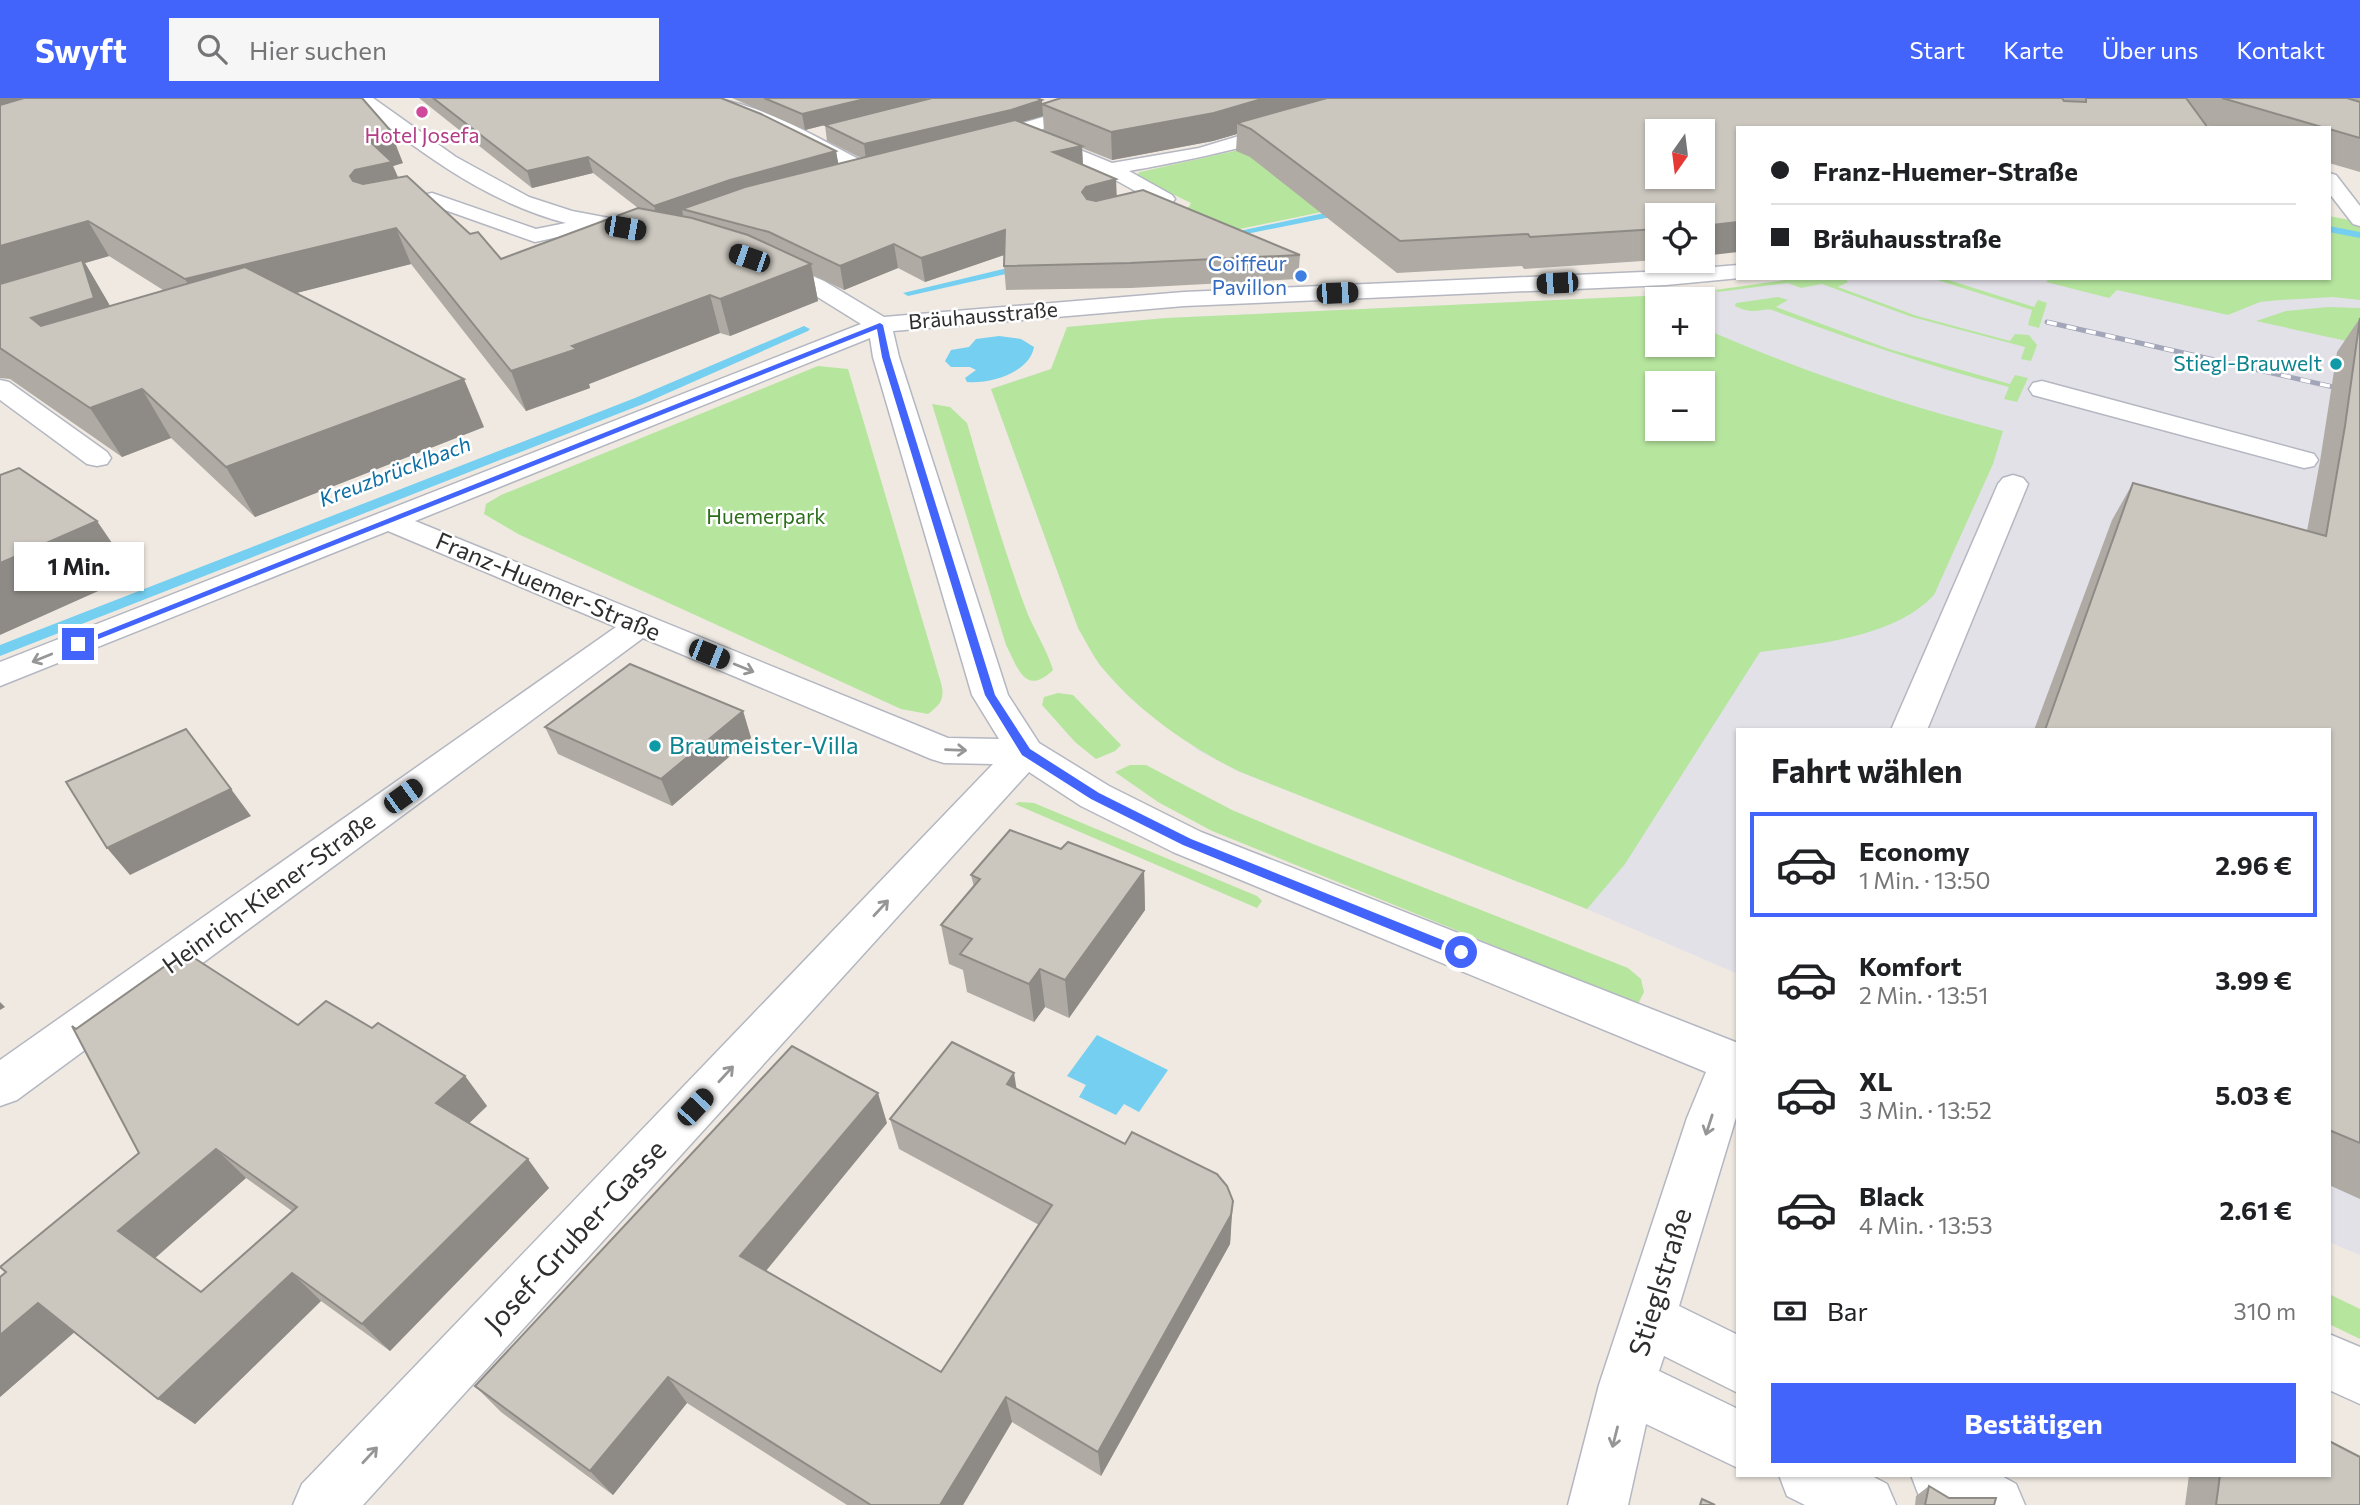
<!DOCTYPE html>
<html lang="de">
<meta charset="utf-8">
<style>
body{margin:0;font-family:Commissioner,sans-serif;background:#f6f6f6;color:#202124;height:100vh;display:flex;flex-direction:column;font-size:26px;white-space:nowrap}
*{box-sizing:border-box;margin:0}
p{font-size:23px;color:#757577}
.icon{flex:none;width:38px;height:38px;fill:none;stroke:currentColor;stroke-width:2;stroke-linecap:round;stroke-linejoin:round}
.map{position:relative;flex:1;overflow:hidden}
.panel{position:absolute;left:1736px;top:630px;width:595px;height:749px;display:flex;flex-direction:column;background:#fff;border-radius:0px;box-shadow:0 2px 5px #0004}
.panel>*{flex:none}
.guide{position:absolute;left:1736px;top:28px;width:595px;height:154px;border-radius:0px;box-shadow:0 2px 5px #0004;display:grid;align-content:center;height:154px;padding:0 35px;background:#fff}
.needle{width:46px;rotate:194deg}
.buttons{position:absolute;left:1645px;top:21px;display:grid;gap:14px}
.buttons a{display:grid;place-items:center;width:70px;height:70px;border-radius:0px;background:#fff;box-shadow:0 2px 5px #0004;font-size:35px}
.end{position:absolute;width:32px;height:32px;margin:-16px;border:9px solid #4264fb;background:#fff;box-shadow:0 0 0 4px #fff}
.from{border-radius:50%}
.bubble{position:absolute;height:49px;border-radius:0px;background:#fff;box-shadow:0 2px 5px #0004;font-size:23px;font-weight:700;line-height:49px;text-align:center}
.car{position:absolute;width:21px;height:42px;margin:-21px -10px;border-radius:9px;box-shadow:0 0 5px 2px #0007;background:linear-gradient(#222 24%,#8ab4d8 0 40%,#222 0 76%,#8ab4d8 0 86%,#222 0)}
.guide b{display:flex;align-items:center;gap:24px;height:66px;font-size:26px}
.guide b+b{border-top:2px solid #e0e0e0}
.guide i{width:18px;height:18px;background:#202124}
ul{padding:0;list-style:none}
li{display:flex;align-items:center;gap:21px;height:105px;margin:0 14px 10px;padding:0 21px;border:4px solid transparent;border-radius:0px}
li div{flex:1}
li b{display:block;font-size:26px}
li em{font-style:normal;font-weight:700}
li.current{border-color:#4264fb}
li>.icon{width:63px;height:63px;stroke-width:1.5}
h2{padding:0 35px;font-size:32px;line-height:84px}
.pay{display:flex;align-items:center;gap:18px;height:77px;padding:0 35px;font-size:26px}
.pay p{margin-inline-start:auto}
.action{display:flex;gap:14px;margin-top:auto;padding:14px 35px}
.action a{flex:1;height:80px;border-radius:0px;background:#4264fb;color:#fff;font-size:28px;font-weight:700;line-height:80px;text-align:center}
header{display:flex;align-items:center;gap:42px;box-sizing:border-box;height:98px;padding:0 35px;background:#4264fb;color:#fff}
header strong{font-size:33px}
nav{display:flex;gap:38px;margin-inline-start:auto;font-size:24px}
.search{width:490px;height:63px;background:#f6f6f6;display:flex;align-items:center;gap:18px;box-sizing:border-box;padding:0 24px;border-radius:0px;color:#757577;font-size:26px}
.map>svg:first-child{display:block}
</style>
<header>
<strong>Swyft</strong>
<div class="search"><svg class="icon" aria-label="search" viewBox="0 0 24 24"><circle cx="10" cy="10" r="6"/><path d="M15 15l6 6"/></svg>Hier suchen</div>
<nav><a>Start</a><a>Karte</a><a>Über uns</a><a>Kontakt</a></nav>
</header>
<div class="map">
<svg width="2360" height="1407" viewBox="0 0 2360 1407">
<rect width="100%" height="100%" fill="#efe9e1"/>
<path fill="#e3e1e8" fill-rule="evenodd" d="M2360,129V1157L2329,1144V632H1738V876L1587,811L1238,673L1199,653L1164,626L1130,600L1099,566L1078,530L991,291L1051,271L1067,229L1166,220L1645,198L1730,191L1799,180H2329ZM1657,201H1703V247H1657ZM1657,285H1703V331H1657Z"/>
<g fill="#b6e59e" fill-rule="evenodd">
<path d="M1239,52L1355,107L1211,137L1171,114L1189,109L1191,105L1135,78L1140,74Z"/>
<path d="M2329,118L2360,124V202L2333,199L2280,202L2260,204L2228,217L2117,192L2109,200L2046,184L2050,180H2329Z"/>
<path d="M1799,180H1845L1848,184L1838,189L1917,218L2010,243L2015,236L2029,237L2037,247L2031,263L2021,261L2025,249L1912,219L1822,186L1801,190L1788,185L1718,194L1715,192Z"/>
<path d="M1931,180H1942L2034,209L2038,202L2047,205L2039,230L2028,227L2032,212Z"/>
<path d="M1645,198L1657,206V247H1703V230C1801,273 1900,306 2003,333L1993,366L1934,497C1894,540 1815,546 1760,554L1625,766L1587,811L1238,673C1187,647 1137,613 1100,567C1092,556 1085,542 1078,530L991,291L1051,271L1067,229L1166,220ZM1657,285H1703V331H1657Z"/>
<path d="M1778,199L1788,202L1776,209L1889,251L2010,286L2015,277L2028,280L2017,304L2004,301L2009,289C1929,268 1852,242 1775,213C1762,208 1757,219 1735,208L1736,205Z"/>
<path d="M2328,209L2360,210V246L2256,223L2286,213Z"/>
<path d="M818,268L848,271L941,585C945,601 941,606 928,616L901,611L518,436L484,416L486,406L501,397Z"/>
<path d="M932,306L950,309L967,325C985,387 1003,449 1025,509C1033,531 1047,551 1053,572C1025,599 1018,570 1006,547Z"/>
<path d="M1058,595L1073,597L1121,647L1115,653L1096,661L1075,644L1042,607L1044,599Z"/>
<path d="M1130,667H1146L1232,712L1308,744L1628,870L1641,881L1644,894L1638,906L1212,733L1158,704L1115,674Z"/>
<path d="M1019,704L1034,705L1257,798L1262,803L1257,810L1015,706Z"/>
<path d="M2329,1196L2360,1211V1241L2329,1226Z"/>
</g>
<g fill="#75cff0">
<path d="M999,238L1021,241L1034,249C1030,274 991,286 967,284L965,280L976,272L970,269H951L945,263L951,252L969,249L976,241Z"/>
<path d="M1097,937L1168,972L1139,1014L1124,1006L1116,1017L1079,999L1086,987L1067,978Z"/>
</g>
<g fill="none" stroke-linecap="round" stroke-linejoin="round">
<g fill="#75cff0" fill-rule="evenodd">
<path d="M1348,110L1351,111V115L1221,141L1216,138Z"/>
<path d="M2329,128L2360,134V140L2329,134Z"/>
<path d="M1028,165L1032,166V170L908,198L903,195Z"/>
<path d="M804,228L810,231L808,233L643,306L0,558V547L635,300Z"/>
</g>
<defs>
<g id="minor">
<path d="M353,0H373L456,59L529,99L572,113L657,129L660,134L657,139L649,140L594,131L535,144L431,107L380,117L373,115L370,111L373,107L432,95L536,131L566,125C500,108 444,71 391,31C378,21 363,12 353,0Z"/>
<path d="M701,0C756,0 821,43 871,67L874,71L864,77L857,75L765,29L704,4Z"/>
<path d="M1090,0H1109L1093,16L982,49L973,43L975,39L1081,8Z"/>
<path d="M1351,0H1374C1349,30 1173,66 1129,73L1172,97L1175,101L1172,105L1112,119L1105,117L1102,113L1105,109L1146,99L1103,75L1027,44L1025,40L1027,36H1041L1112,65L1199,50L1322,13Z"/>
<path d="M2329,75L2336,77L2360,108V128L2353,126L2329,95Z"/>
<path d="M768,159L824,183L884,219L1184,194L1666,173L1738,167V180H1740L1666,187L1184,208L893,233L899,259L1008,597L1039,645L1109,688L1201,734L1738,945V1013L1679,1208L1738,1237V1295L1664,1258L1659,1273L1738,1311V1370L1646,1326L1628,1407H1568L1599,1287L1687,1020L1706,974L1173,754L1081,708L1029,674L363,1407H293L302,1386L993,666L944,665L931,661L643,540L17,1002L0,1008V962L616,529L388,433L0,588V564L861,226L808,193L760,171L757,166L760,161ZM870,240L873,259L972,597L999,641L948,640L415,423Z"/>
<path d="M0,282L9,284L107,354L111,360L107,366L97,368L87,366L0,302Z"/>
<path d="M2042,283L2314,356L2318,362L2314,368L2304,370L2033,297L2029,291L2033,285Z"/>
<path d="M2013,377L2023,380L2028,386L1927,632H1891L1998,386L2003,380Z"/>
<path d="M2329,1236L2360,1249V1306L2329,1292Z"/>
<path d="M1779,1377H1870L1887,1386L1896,1407H1805L1787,1398Z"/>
<path d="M1911,1377H2000L2016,1386L2025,1407H1936L1919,1398Z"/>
</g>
</defs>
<use href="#minor" stroke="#b4b7c1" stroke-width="3"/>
<use href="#minor" fill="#fff" fill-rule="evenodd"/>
<defs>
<path id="rail" d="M2047,224L2360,295"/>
</defs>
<use href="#rail" stroke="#a3a6b8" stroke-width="5"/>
<use href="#rail" stroke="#fff" stroke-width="3.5" stroke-dasharray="10" stroke-linecap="butt"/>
</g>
<g fill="#afaba4" fill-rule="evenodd">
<path d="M0,0L403,65L393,68L398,79L501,161L638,110L593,75L532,90L419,0H721L836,53L838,66L861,60L827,43L825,27L805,32L732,0H1037L1042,6L1061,0H2360V74L2329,65V30H2215L2206,27L1738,30L1703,117H1657V162L1524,171L1522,168L1397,175L1250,59L1236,53L1237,36L1213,43L1112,62L1082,50L1083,67L1117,98L1300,157L1298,181L1131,190L1006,192L1004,168V157L925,184L898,170L844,192L813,177L818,203L730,238L720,235L589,286L590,290L526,313L411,166L296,195L484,329L255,419L171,340L122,359L10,281L0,280ZM1043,18L1044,33L1022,24ZM109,158L163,192L110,208L85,165Z"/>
<path d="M2360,220V1101L2329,1087V632H2034L2112,422L2133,385L2307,433L2320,363L2337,254Z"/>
<path d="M743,613L751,640L672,708L558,656L545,629Z"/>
<path d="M1061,751L1144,773L1145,812L1069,920L1045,909L1034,924L967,894L963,872L949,866L941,827L974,789L971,777Z"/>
<path d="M298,927L372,930L465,978L487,1008L469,1025L549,1090L390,1253L321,1203L195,1326L74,1234L0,1299V1179L139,1055L76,931ZM246,1080L292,1113L201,1194L154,1160Z"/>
<path d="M1017,991L1231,1132L1230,1146L1101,1378L1012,1324L963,1407H847L687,1305L613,1397L501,1314L475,1288L887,1025L766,1173L941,1274L1039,1127L899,1051L890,1021Z"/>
<path d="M2189,1377H2329L2360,1407H2185Z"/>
<path d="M1929,1388L1949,1400L1994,1407H1915L1916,1398Z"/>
</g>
<g fill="#8e8b86">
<path d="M0,0H92L0,26Z"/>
<path d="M869,0H926V1L805,32L802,16Z"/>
<path d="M1265,0H1345L1321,11L1251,32L1237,25V36L1213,43L1112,62L1111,34Z"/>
<path d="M1042,2L1043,18L1012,27L866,62L864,46Z"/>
<path d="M390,32L403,65L393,68L406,98L369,105L350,78L355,72L365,39Z"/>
<path d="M1082,48L1083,70L1053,54Z"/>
<path d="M836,53L839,69L682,111L683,117L658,125L654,108L730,82Z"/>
<path d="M588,59L593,75L532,90L527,73Z"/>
<path d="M1116,81L1117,103L1083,117L1082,94L1086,89Z"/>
<path d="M88,123L109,158L85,165L109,206L122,246L61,266L0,191V148Z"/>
<path d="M1738,124V154L1703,158V128Z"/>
<path d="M396,130L411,166L206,218L185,181Z"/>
<path d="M1005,132L1007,156L925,184L921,160Z"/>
<path d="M894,146L898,170L844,192L840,168Z"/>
<path d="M811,166L818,203L730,238L720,201Z"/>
<path d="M710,197L720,235L589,286L590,290L526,313L511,273L572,248Z"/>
<path d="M464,281L484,329L255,419L226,369Z"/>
<path d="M142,291L171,340L122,359L90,310Z"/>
<path d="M97,423L134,477L0,537V465Z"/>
<path d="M743,613L751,640L672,708L661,681Z"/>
<path d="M231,691L251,718L130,777L107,750Z"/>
<path d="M1144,773L1145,812L1069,920L1065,882Z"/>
<path d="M1040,871L1045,909L1034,924L1029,886Z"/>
<path d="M0,904L5,909L0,912Z"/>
<path d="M1014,975L1019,1006L1007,986Z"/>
<path d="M465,978L487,1008L459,1035L436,1005Z"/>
<path d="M878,995L887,1025L755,1186L740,1158Z"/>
<path d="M216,1051L246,1080L153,1162L118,1133Z"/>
<path d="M528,1061L549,1090L390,1253L362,1226Z"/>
<path d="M1233,1103L1230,1146L1101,1378L1098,1354Z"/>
<path d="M292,1175L321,1203L195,1326L158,1301Z"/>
<path d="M38,1205L77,1232L0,1299V1237Z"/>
<path d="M668,1279L687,1305L613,1397L590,1373Z"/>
<path d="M1006,1299L1012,1324L963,1407H940Z"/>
</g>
<g fill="#cbc7bf" stroke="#8e8b86" stroke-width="2" fill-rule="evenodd">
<path d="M24,0H362L390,32L365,39L392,64L355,72L350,78L353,83L363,86L407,78L470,136L478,134L501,161L638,110L692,120L748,137L811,166L720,201L710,197L572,248L577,251L511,273L396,130L185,181L88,123L0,148V7Z"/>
<path d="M433,0H721L761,16L836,53L730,82L654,108L588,59L527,73Z"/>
<path d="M764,0H869L802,16Z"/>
<path d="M932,0H1037L1042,2L1011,12L864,46L825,27Z"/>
<path d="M1061,0H1265L1214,15L1111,34L1042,6Z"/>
<path d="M1327,0H2062L2064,3L2086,4V0H2186L2208,30H1738V124L1703,128V117H1657V131L1530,139L1528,136L1400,143L1251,31L1237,25ZM1657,33H1703V79H1657Z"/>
<path d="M2222,0H2347L2360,4V40L2329,31V30H2325Z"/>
<path d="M1015,22L1082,48L1053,54L1116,81L1086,89L1082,94L1087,101L1096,103L1143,92L1300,157L1130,165L1004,168L1005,132L921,160L894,146L840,168L769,134L682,111L745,89Z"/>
<path d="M82,162L94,200L31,220L41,228L245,169L464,281L226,369L142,291L90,310L0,250V186Z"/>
<path d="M2360,220V1045L2329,1032V632H2045L2133,385L2326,438L2345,328Z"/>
<path d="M19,370L97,423L0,465V377Z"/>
<path d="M630,566L743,613L661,681L545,629Z"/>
<path d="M186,631L231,691L107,750L66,684Z"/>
<path d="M1010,732L1061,751L1068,744L1144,773L1065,882L1040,871L1029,886L960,856L972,841L941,827L980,781L971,777Z"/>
<path d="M185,854L298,927L326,903L372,930L378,925L465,978L436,1005L528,1061L362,1226L292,1175L158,1301L38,1205L0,1237V1179L6,1174L0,1169L139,1055L72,928L76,931ZM216,1051L297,1109L201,1194L118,1133Z"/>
<path d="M952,944L1014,975L1007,986L1125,1046L1132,1034L1217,1076L1227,1088L1233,1103L1231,1117L1098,1354L1006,1299L940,1407H871L668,1279L590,1373L475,1288L792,948L878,995L740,1158L941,1274L1052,1107L890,1021Z"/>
<path d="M2329,1343L2360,1359V1407H2216L2220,1377H2329Z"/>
<path d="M1929,1388L1949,1400H1996L1994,1407H1925Z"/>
<path d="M1702,1401L1715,1407H1700Z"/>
</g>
<defs><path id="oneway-shaft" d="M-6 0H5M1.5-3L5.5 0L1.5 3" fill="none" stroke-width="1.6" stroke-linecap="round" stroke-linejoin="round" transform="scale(1.75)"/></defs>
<g stroke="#969696">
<use href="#oneway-shaft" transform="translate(42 560) rotate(158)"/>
<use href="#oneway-shaft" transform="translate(744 570) rotate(22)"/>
<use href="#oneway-shaft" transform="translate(956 652) rotate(2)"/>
<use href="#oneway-shaft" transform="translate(881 810) rotate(-47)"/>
<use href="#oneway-shaft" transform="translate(726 976) rotate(-47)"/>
<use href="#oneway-shaft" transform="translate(1709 1027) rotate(108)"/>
<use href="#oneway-shaft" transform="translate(1615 1339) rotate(104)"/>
<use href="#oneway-shaft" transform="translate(370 1357) rotate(-47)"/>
</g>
<path fill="#4264fb" d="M880,225L883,227L890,259L995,597L1030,651L1099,695L1191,741L1465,851V858H1456L1183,747L1091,701L1022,657L985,597L882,259L877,231L81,548L73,546Z"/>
<circle fill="#d1479c" stroke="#fff" stroke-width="2.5" cx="422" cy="14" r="7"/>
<circle fill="#3f7fe0" stroke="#fff" stroke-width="2.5" cx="1301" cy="178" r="7"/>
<g fill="#0f9aa8" stroke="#fff" stroke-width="2.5">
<circle cx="2336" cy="266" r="7"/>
<circle cx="655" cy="648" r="7"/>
</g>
<g text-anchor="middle" stroke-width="5" stroke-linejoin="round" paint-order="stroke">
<g font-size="21" fill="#b23c85" stroke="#fff">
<text x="422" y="45">Hotel Josefa</text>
</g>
<g font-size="21" fill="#366cbe" stroke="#fff" text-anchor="end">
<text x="1287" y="173">Coiffeur<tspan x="1287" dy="24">Pavillon</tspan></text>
</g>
<g font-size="21" fill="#2e2e2e" stroke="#fff">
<text transform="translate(983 218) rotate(-5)" y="7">Bräuhausstraße</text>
</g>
<g font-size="21" fill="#0d838f" stroke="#fff" text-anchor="end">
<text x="2322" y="273">Stiegl-Brauwelt</text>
</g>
<g font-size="21" font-style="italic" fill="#0d6fa3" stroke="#fff">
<text transform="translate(395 374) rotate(-21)" y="7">Kreuzbrücklbach</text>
</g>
<g font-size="21" fill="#2c6e1b" stroke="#fff">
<text x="766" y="426">Huemerpark</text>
</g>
<g font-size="24" fill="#2e2e2e" stroke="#fff">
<text transform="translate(548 489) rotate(23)" y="8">Franz-Huemer-Straße</text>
<text transform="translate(269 795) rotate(-36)" y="8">Heinrich-Kiener-Straße</text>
</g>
<g font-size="24" fill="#0d838f" stroke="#fff" text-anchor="start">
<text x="669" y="656">Braumeister-Villa</text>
</g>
<g font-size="28" fill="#2e2e2e" stroke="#fff">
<text transform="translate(575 1138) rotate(-47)" y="10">Josef-Gruber-Gasse</text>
<text transform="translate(1660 1184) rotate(-73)" y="10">Stieglstraße</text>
</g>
</g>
</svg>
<div class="buttons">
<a><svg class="needle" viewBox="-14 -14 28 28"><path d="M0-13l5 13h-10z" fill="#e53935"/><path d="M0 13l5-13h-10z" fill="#757577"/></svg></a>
<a><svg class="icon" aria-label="locate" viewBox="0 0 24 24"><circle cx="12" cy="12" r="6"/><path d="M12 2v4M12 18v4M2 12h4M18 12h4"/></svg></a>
<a>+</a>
<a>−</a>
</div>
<i class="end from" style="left:1461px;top:854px"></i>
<i class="end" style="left:78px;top:546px"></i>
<div class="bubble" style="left:14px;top:444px;width:130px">1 Min.</div>
<i class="car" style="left:625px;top:130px;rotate:100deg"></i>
<i class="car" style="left:749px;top:160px;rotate:289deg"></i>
<i class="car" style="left:1557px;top:185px;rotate:267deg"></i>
<i class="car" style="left:1337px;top:195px;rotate:88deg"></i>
<i class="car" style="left:709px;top:556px;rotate:112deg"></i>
<i class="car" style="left:403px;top:698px;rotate:54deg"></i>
<i class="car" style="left:695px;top:1009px;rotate:43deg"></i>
<div class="guide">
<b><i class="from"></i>Franz-Huemer-Straße</b>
<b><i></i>Bräuhausstraße</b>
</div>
<section class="panel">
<h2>Fahrt wählen</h2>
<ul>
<li class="current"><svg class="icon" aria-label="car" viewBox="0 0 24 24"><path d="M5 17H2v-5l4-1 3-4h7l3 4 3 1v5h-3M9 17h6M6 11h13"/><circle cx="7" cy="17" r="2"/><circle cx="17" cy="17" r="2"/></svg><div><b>Economy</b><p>1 Min. · 13:50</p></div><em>2.96 €</em></li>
<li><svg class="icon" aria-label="car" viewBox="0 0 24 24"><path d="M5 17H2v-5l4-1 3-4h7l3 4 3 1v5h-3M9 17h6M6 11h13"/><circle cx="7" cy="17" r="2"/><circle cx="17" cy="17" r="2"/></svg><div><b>Komfort</b><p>2 Min. · 13:51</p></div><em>3.99 €</em></li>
<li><svg class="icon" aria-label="car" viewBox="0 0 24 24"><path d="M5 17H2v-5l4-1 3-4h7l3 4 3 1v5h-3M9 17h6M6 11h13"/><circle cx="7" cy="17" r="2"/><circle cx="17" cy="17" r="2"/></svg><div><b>XL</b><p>3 Min. · 13:52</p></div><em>5.03 €</em></li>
<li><svg class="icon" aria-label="car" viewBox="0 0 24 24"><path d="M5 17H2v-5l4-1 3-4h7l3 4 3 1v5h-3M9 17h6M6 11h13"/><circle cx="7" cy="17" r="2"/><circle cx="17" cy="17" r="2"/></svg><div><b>Black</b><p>4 Min. · 13:53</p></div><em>2.61 €</em></li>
</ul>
<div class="pay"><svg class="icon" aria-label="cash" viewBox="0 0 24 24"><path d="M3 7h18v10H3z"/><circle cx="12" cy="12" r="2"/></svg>Bar<p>310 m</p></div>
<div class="action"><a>Bestätigen</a></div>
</section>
</div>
